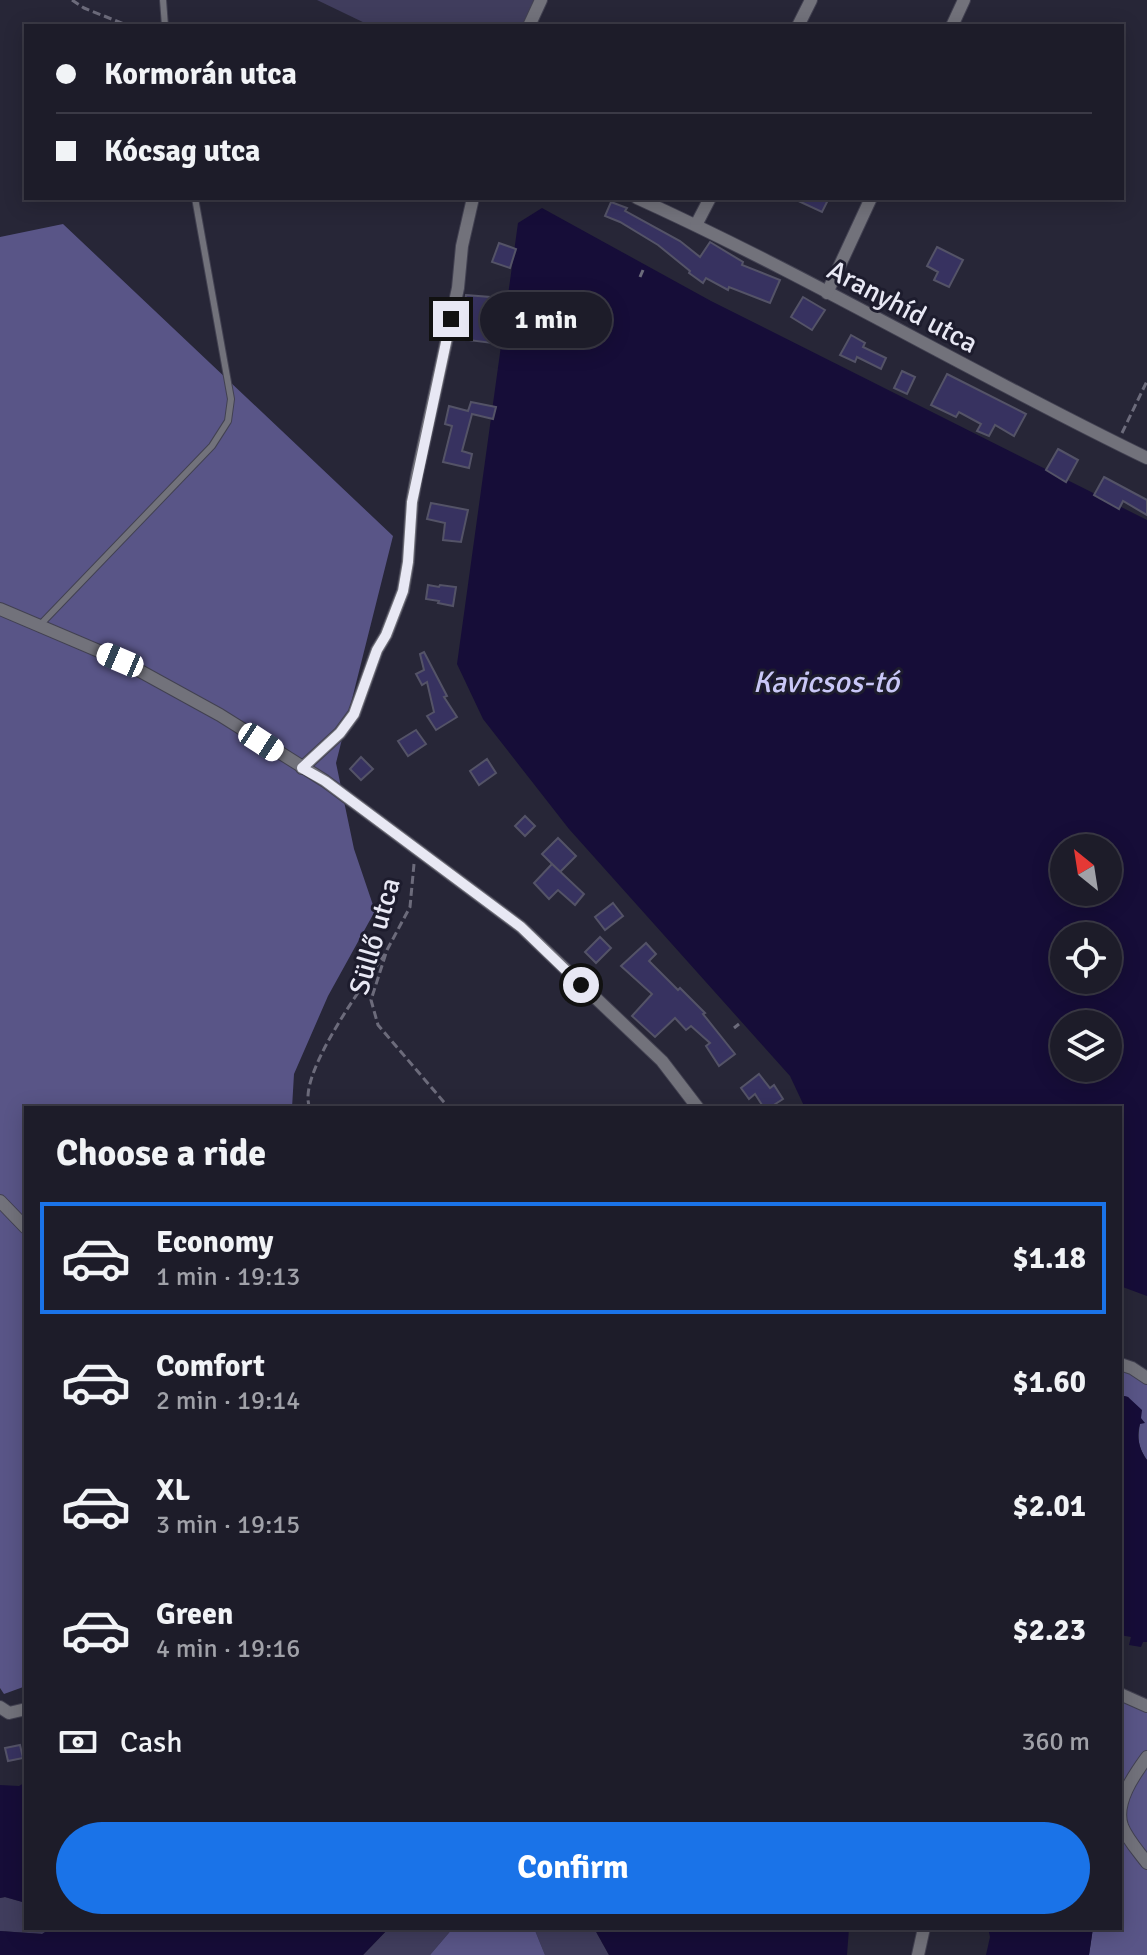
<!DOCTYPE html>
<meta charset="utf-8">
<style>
body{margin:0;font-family:Signika,sans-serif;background:#252531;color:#f1f3f6;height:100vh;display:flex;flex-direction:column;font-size:30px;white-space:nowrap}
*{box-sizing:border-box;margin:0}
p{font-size:26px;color:#a0a1a8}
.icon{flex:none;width:44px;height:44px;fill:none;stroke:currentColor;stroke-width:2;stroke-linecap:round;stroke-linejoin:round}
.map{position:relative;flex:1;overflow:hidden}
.details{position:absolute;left:24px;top:1106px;width:1098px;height:824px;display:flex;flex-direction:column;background:#1d1c29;border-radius:0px;box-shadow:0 4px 20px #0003,0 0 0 2px #3b3a46}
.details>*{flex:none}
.top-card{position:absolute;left:24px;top:24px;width:1100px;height:176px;border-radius:0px;box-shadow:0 4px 20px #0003,0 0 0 2px #3b3a46;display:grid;align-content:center;height:176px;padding:0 32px;background:#1d1c29}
.needle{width:52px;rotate:330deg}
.controls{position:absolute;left:1050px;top:834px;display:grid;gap:16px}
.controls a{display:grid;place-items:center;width:72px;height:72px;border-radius:50%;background:#1d1c29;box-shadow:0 4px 20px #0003,0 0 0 2px #3b3a46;font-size:40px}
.end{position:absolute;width:36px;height:36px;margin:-18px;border:10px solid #e8e8f4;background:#111;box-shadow:0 0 0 4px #111}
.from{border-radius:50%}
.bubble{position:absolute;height:56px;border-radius:28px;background:#1d1c29;box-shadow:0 4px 20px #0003,0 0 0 2px #3b3a46;font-size:26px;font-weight:800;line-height:56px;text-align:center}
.car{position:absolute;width:24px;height:48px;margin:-24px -12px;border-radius:10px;box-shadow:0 0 6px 2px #0007;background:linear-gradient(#fff 24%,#345 0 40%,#fff 0 76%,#345 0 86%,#fff 0)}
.top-card b{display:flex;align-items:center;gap:28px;height:76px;font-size:30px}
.top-card b+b{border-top:2px solid #3b3a46}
.top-card i{width:20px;height:20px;background:#f1f3f6}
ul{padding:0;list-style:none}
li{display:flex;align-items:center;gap:24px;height:112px;margin:0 16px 12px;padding:0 16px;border:4px solid transparent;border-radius:0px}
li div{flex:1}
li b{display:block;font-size:30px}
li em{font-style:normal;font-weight:800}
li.active{border-color:#1a73e8}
li>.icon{width:72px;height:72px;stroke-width:1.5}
h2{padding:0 32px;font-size:36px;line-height:96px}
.pay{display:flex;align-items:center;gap:20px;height:88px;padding:0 32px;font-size:30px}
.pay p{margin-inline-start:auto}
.primary-button{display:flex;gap:16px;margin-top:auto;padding:16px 32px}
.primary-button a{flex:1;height:92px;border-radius:48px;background:#1a73e8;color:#fff;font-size:32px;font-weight:800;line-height:92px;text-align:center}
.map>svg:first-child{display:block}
</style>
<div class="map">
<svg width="1147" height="1955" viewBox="0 0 1147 1955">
<rect width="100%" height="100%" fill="#272637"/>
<g fill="#403d5d">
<path d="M317,0H545L533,26H371Z"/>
<path d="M5,1897L26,1903V1928H51L43,1934L0,1931V1898Z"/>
<path d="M389,1928H453L430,1955H363Z"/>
<path d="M534,1928H594L609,1955H545Z"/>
</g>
<g fill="#595587">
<path d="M63,224L393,536L336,763L354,849L375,911L328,996L294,1074L292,1108H26V1686L4,1694L0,1688V237Z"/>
<path d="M1120,1369L1129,1371L1147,1385V1460C1136,1444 1138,1435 1141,1418L1128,1397L1120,1395Z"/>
<path d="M1120,1700L1147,1711V1955H1089L1093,1928H1120Z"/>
<path d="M453,1928H534L545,1955H430Z"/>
</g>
<g fill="#160d38" fill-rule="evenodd">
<path d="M542,208L711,301L1147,520V1296L1120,1286V1108H805L790,1076L569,829L483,719L457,664L518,223ZM1064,848H1108V892H1064ZM1064,936H1108V980H1064ZM1064,1024H1108V1068H1064Z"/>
<path d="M1120,1395L1128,1397L1142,1410L1141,1418L1145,1423L1140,1424C1136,1436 1139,1449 1147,1460V1642H1143L1141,1647L1129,1645L1131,1637L1120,1635V1479L1122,1478L1123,1463L1120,1458Z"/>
<path d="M26,1782V1903L5,1897L0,1898V1785L19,1786Z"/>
<path d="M51,1928H389L363,1955H0V1931L42,1934Z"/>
<path d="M594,1928H849L847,1955H609Z"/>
<path d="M988,1928H1093L1089,1955H986L990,1937Z"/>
</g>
<g fill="#373260" stroke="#545367" stroke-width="2">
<path d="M792,198H829L822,212Z"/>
<path d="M611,202L627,208L625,211L680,241L700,257L710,242L743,262L742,265L780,280L770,303L729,287L728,290L706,278L703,283L689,273L690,271L658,245L620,222L605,216Z"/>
<path d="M499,243L516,249L510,268L492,262Z"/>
<path d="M937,247L963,260L949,287L934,280L938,272L927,266Z"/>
<path d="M466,295L490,297L488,323L511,326L508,345L460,339Z"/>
<path d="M803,297L825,310L812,330L791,317Z"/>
<path d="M851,335L865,343L863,347L886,358L881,369L857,357L855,362L840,355Z"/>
<path d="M902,371L915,377L907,394L894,388Z"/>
<path d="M947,374L1026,414L1014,436L995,425L989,436L977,431L981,424L959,412L956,417L931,405Z"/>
<path d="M471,402L496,407L493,419L472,414L462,451L472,454L469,468L443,462L452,426L445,424L449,406L468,411Z"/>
<path d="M1058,449L1078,460L1066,482L1046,470Z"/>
<path d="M1104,477L1147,500V515L1123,501L1119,509L1094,495Z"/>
<path d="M431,503L468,510L461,542L443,540L445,523L427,519Z"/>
<path d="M428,585L439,587L440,585L456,587L453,606L438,603L439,601L426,599Z"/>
<path d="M424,652L447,696L444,697L457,717L436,730L427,716L434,712L427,682L422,685L416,674L424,670L420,654Z"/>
<path d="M416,730L426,744L408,756L398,741Z"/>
<path d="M361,757L373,769L361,780L350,769Z"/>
<path d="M487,759L496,773L479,785L470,771Z"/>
<path d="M525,816L535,826L525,836L515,826Z"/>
<path d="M558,838L576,856L560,872L542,854Z"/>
<path d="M552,864L584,894L575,905L558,890L549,899L534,883Z"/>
<path d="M613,903L623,916L605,930L595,917Z"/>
<path d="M600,937L611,948L596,963L585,952Z"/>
<path d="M646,943L656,954L649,961L678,990L680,988L705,1013L703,1014L735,1054L719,1066L706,1046L710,1043L691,1026L686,1030L675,1018L655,1037L632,1016L652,994L621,966Z"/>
<path d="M759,1074L770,1088L774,1085L783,1099L769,1108H764L755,1094L749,1099L741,1088Z"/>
<path d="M20,1745L23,1758L8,1761L5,1748Z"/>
</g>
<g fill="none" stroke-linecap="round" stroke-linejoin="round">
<defs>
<g id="service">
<path d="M163,0L165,26"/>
<path d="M39,626L212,446L228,421L231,399L195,198"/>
</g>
<g id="minor">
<path d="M529,26L541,0"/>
<path d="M798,26L811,0"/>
<path d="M952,26L964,0"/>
<path d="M637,198C811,277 975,375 1147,458"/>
<path d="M696,225L710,198"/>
<path d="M827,293L871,198"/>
<path d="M0,609L120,660L220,715L325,781L521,927L662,1061L698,1108"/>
<path d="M302,768L340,733L354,714L377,650L386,635L403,591L408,562L412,502L417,475L458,288L462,246L473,198"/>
<path d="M0,1201L26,1228"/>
<path d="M1120,1364L1132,1368L1147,1378"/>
<path d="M1120,1694L1147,1706"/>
<path d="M0,1707L9,1713L26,1709"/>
<path d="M1147,1757C1134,1775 1114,1803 1122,1826C1127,1839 1139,1852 1147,1863"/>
<path d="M918,1955L924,1928"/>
</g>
</defs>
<use href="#service" stroke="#424151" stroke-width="8"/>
<use href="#minor" stroke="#424151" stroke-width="14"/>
<g stroke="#6c6b7b" stroke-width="3" stroke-dasharray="8 4" stroke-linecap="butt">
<path d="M72,0L84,8L129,26"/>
<path d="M640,277L643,270"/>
<path d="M1122,433L1147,381"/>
<path d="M414,864L410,907L387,950L371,1000L378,1025L449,1108"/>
<path d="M734,1028L739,1024"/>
<path d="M310,1108C295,1077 366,981 385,954"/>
</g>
<use href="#service" stroke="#72727b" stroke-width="6"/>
<use href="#minor" stroke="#72727b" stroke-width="12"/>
</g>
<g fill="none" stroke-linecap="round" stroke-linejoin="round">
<path stroke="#e8e8f4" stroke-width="10" d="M451,319L412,502L408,562L403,591L386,635L377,650L354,714L340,733L302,768L325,781L521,927L581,985"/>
</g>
<g text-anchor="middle" stroke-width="6" stroke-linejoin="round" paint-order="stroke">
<g font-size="28" fill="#e8e8f4" stroke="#1d1c2d">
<text transform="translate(903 306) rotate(28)" y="10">Aranyhíd utca</text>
<text transform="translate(374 936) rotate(-74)" y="10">Süllő utca</text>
</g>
<g font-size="30" font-style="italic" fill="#c9c7f7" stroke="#1d1c2d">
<text x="826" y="692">Kavicsos-tó</text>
</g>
</g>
</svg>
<div class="controls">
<a><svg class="needle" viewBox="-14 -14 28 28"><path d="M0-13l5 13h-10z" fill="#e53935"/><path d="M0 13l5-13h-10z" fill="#a0a1a8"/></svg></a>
<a><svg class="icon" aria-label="locate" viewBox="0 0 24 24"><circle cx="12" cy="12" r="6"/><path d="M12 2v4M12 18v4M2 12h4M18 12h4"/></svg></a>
<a><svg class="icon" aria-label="layers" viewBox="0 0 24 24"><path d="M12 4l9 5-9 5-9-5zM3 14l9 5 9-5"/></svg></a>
</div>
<i class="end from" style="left:581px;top:985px"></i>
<i class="end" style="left:451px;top:319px"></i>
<div class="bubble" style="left:480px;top:292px;width:132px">1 min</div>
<i class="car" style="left:120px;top:660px;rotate:293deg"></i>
<i class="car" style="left:261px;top:742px;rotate:123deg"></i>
<div class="top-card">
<b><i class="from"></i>Kormorán utca</b>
<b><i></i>Kócsag utca</b>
</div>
<section class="details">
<h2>Choose a ride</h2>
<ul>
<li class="active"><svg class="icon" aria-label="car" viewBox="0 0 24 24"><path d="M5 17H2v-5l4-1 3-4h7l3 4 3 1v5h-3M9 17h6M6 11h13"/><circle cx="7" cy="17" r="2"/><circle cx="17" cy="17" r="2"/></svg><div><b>Economy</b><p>1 min · 19:13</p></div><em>$1.18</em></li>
<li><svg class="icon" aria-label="car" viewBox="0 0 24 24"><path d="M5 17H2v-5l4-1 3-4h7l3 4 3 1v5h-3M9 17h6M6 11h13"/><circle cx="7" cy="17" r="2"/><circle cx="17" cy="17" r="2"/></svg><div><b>Comfort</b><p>2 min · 19:14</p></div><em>$1.60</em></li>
<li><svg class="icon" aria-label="car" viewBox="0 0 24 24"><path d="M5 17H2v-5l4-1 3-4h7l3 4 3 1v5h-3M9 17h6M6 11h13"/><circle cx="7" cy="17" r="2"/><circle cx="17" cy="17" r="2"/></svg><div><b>XL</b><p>3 min · 19:15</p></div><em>$2.01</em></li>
<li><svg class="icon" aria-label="car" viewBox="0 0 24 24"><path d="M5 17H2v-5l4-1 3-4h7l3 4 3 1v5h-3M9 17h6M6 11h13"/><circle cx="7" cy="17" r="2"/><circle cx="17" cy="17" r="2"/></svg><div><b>Green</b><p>4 min · 19:16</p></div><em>$2.23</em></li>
</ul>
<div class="pay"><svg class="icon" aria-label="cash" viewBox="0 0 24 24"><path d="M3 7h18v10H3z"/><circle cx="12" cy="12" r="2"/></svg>Cash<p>360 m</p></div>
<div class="primary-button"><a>Confirm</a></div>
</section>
</div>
